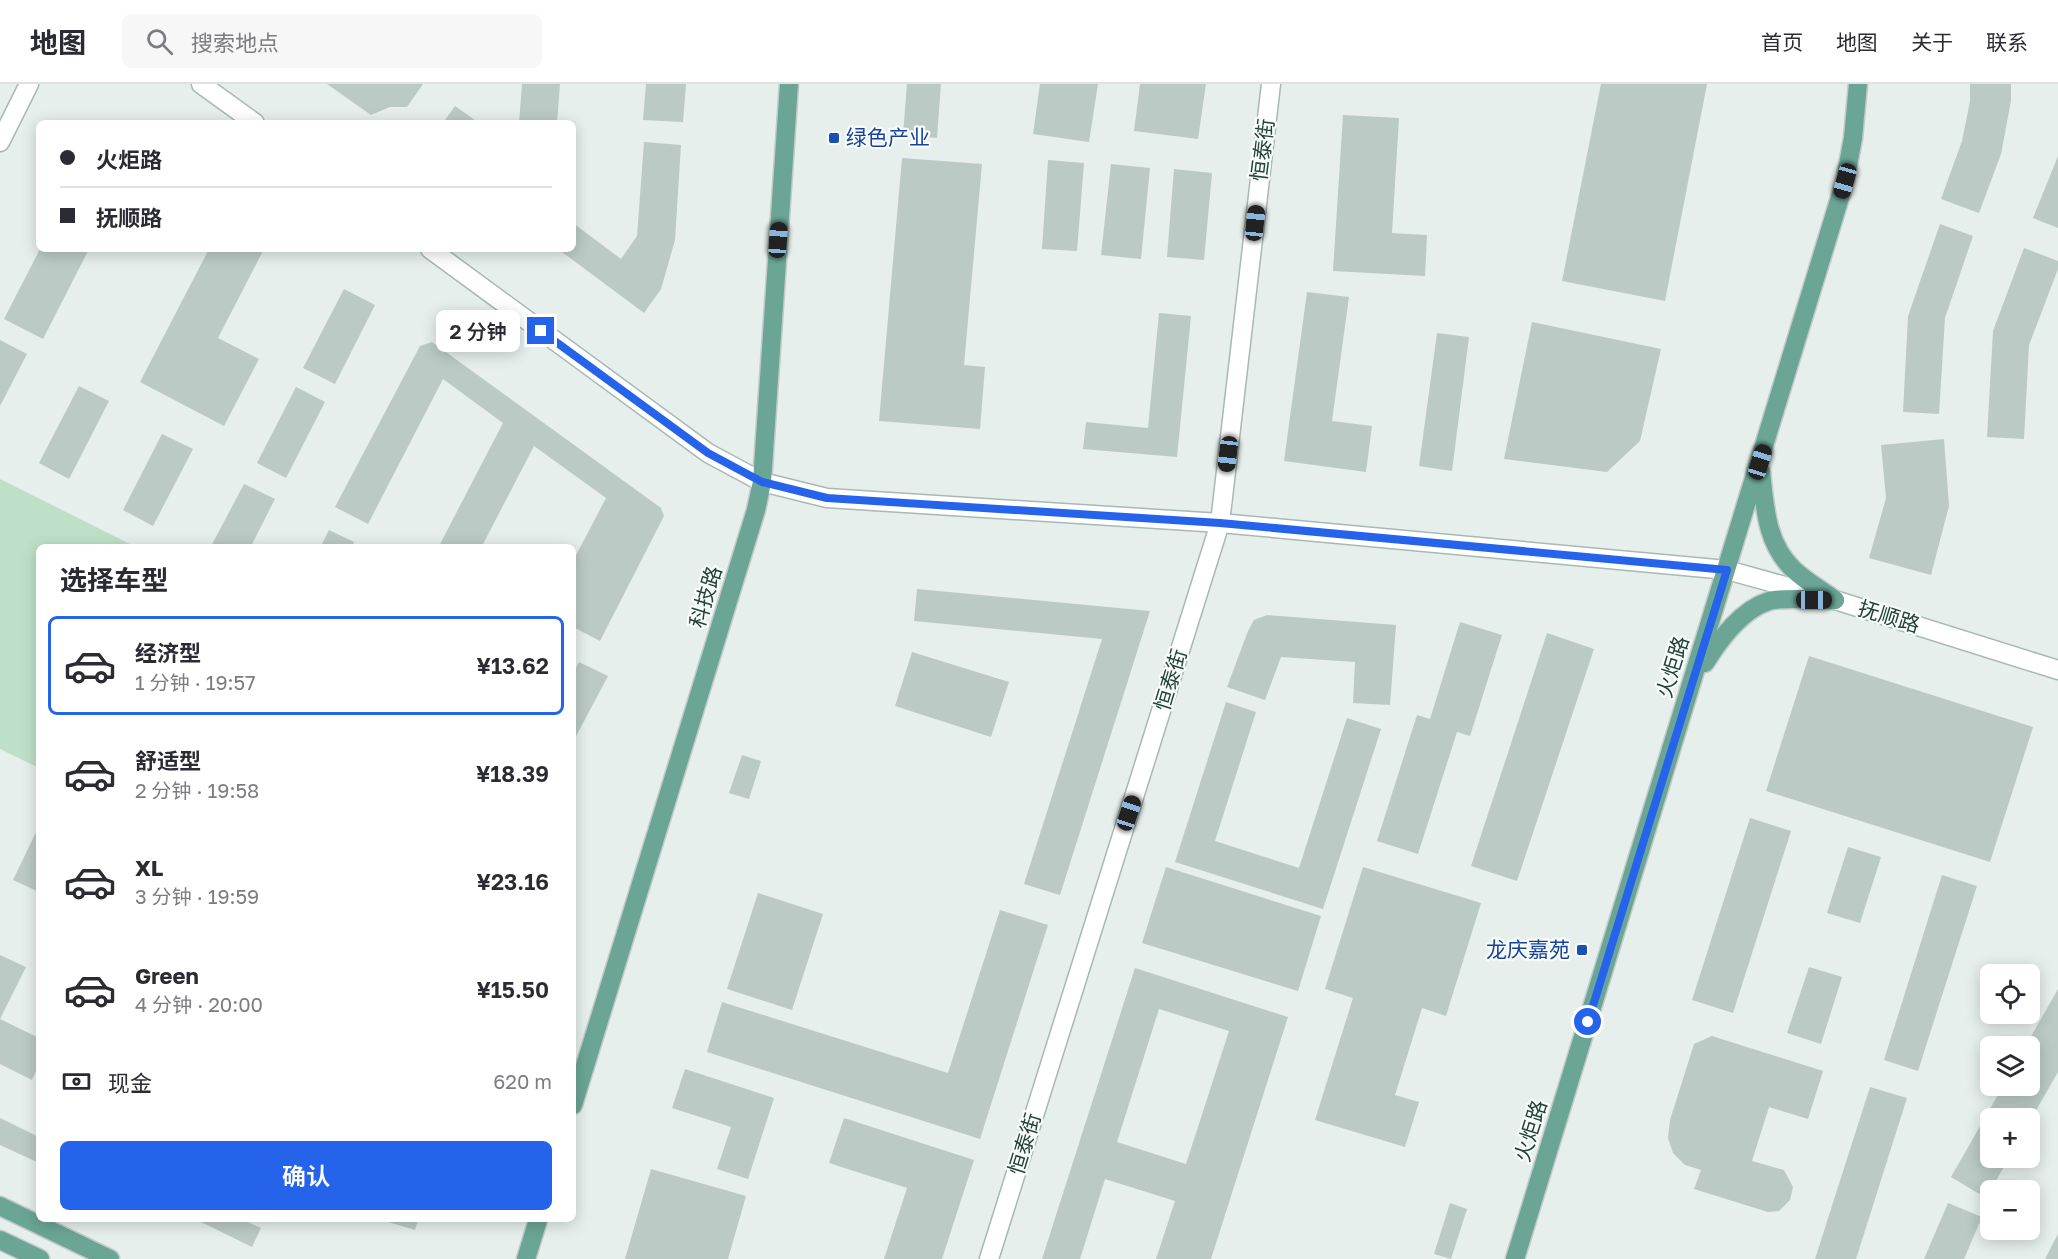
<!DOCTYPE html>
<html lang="zh">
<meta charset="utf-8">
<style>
body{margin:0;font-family:"Golos Text","Noto Sans SC",sans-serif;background:#f7f7f7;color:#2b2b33;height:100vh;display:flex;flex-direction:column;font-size:22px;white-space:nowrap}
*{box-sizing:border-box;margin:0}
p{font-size:20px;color:#7c7c81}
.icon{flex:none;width:33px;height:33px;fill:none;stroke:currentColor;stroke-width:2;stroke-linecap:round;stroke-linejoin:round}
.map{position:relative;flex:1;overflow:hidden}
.sheet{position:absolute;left:36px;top:460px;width:540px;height:678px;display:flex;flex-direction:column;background:#fff;border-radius:9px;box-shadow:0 3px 15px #0003}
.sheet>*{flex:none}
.banner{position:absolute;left:36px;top:36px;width:540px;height:132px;border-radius:9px;box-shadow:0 3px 15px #0003;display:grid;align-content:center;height:132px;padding:0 24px;background:#fff}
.buttons{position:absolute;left:1980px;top:880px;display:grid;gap:12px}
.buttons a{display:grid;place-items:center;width:60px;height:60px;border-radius:9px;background:#fff;box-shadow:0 3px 15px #0003;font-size:30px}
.end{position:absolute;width:27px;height:27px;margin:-14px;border:8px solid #2563eb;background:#fff;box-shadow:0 0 0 3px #fff}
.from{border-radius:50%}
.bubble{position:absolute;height:42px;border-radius:9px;background:#fff;box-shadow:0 3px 15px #0003;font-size:20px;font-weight:600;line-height:42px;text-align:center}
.car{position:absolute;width:18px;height:36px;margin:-18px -9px;border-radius:8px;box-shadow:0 0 4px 2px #0007;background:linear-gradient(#222 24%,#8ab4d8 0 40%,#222 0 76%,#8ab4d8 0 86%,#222 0)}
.banner b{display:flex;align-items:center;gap:21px;height:57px;font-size:22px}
.banner b+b{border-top:2px solid #e1e1e2}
.banner i{width:15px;height:15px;background:#2b2b33}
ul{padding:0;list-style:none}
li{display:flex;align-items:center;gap:18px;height:99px;margin:0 12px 9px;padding:0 12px;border:3px solid transparent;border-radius:9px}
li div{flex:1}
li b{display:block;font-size:22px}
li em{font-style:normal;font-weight:600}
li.on{border-color:#2563eb}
li>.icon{width:54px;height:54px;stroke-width:1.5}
h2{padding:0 24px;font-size:27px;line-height:72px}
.pay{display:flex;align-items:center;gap:15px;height:66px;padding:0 24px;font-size:22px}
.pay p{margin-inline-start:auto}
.button{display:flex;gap:12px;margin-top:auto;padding:12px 24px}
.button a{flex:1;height:69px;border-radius:9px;background:#2563eb;color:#fff;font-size:24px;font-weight:600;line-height:69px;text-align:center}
header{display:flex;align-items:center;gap:36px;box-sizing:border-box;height:84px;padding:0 30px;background:#fff;border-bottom:2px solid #e1e1e2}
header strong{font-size:28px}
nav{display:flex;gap:33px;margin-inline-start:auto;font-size:21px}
.search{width:420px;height:54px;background:#f7f7f7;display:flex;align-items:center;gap:15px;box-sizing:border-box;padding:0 21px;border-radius:9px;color:#7c7c81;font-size:22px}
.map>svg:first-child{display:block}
</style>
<header>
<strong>地图</strong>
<div class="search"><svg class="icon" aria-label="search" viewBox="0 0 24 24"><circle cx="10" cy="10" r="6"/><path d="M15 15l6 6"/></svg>搜索地点</div>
<nav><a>首页</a><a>地图</a><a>关于</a><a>联系</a></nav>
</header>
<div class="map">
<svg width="2058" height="1175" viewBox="0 0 2058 1175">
<rect width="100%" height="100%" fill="#e6efeb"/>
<path fill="#bfe0c8" d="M0,395L136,463L39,464V684L0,665Z"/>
<g fill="#bbcac4" fill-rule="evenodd">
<path d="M327,0H423L407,23H390L371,31Z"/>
<path d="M522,0H560L557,39H519Z"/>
<path d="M646,0H686L683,38L643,36Z"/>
<path d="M907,0H941L937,54L903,51Z"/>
<path d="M1040,0H1098L1089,58L1033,50Z"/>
<path d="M1140,0H1206L1198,55L1134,47Z"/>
<path d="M1601,0H1707L1665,217L1562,197Z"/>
<path d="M1970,0H2011V17L2001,70L1979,129L1941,115L1962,57L1970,17Z"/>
<path d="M455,22L479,39H443Z"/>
<path d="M1343,31L1399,34L1392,149L1427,151L1425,192L1333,187Z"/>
<path d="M644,58L681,61L675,156L661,205L644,229L558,165H573V139L621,175L637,152Z"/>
<path d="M2058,72V144L2033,134Z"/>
<path d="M902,74L982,80L964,281L985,283L980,345L879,337Z"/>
<path d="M1048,76L1084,79L1077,167L1042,165Z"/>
<path d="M1111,80L1150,84L1141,175L1101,171Z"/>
<path d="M1174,85L1212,89L1204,176L1167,173Z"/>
<path d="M1940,140L1973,152L1945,234L1939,330L1903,328L1908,232Z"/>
<path d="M2024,164L2058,177V185L2029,261L2024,355L1987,353L1993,247Z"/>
<path d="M40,165H89L43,255L4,235Z"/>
<path d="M209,165H264L218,254L259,275L224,342L140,298Z"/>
<path d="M344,205L375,221L335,300L303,284Z"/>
<path d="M1307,208L1349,213L1332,337L1372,342L1366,388L1284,377Z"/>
<path d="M1159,229L1191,232L1177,373L1083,365L1086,338L1148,344Z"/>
<path d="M1532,238L1661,265L1640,357L1607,388L1504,375Z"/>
<path d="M1437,249L1469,253L1452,387L1419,382Z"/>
<path d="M0,256L27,270L0,322Z"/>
<path d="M432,258L661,424L664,432L600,557L573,543V477L606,414L534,362L481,464H438L503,339L443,295L368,440L335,423L420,262Z"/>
<path d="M79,302L109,317L69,395L39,379Z"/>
<path d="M296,303L325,318L286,394L257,379Z"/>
<path d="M162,350L193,365L153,442L123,426Z"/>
<path d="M1944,355L1949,422L1931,491L1869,474L1886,414L1881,361Z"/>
<path d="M244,400L275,415L250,464H210Z"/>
<path d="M329,446L354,458L352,464H320Z"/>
<path d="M917,505L1150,527L1060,811L1024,800L1102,555L914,537Z"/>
<path d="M1267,531L1396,541L1390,621L1353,619L1355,578L1281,573L1265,616L1227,603L1248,547L1254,536Z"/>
<path d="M1460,538L1502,551L1470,652L1457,648L1418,770L1377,757L1417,631L1430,635Z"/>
<path d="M1547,549L1594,565L1517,797L1471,782Z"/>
<path d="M912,568L1009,598L991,653L895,622Z"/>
<path d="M1809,572L2033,643L1990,778L1766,707Z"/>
<path d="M579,578L608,592L573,658V590Z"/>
<path d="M1226,618L1256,628L1215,757L1299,784L1347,634L1381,645L1323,825L1175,778Z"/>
<path d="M742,671L761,677L749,715L729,709Z"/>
<path d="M1750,734L1791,747L1733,929L1692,916Z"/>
<path d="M39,742V808L13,796Z"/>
<path d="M1848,763L1881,773L1860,839L1827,829Z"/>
<path d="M1166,783L1321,832L1298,907L1142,859Z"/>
<path d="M1363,783L1481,819L1446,932L1422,924L1395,1011L1419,1018L1405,1063L1315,1036L1353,914L1325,905Z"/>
<path d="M1942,791L1977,802L1918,987L1884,976Z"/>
<path d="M758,809L823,830L792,926L727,905Z"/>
<path d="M1000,826L1048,841L980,1055L707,968L722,918L948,989Z"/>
<path d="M0,871L26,883L0,935L39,954V981L32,996L0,980Z"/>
<path d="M1809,883L1842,893L1821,960L1787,949Z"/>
<path d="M1135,884L1288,933L1211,1175H1156L1175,1117L1105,1095L1080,1175H1042ZM1159,925L1229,947L1186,1080L1117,1058Z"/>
<path d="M2058,905V988L2031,1035H1990V1074H2009L1986,1114L1951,1093L2003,1002H2030V963H2025Z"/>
<path d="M1712,952L1823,987L1808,1035L1769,1023L1752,1077L1784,1086L1793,1103L1790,1116L1779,1127L1768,1128L1694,1105L1701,1086L1685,1081L1673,1069L1668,1054L1670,1036L1694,960Z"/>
<path d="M685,985L774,1014L748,1095L717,1085L731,1043L672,1024Z"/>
<path d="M1870,1003L1907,1014L1856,1175H1815Z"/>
<path d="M0,1034L39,1053V1079L0,1061Z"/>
<path d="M844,1034L974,1076L942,1175H884L907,1104L829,1079Z"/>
<path d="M651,1085L746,1112L728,1175H625Z"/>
<path d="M1450,1119L1467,1125L1451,1175L1434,1170Z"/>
<path d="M1948,1119L1982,1133L1964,1175H1924Z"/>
<path d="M197,1136H243L261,1144L252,1163Z"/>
<path d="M385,1136H418L415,1146L385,1137Z"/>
<path d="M2058,1150V1175H2045Z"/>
</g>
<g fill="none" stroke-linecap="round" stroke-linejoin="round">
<defs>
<g id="minor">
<path d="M201,0L255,39"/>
<path d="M0,58L29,0"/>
<path d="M430,165L708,369L762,398L827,414L1220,439L1727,486L1835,516L2058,586"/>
<path d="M989,1175L1220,439L1271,0"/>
</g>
<g id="major">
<path d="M1761,388C1765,423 1766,459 1793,485C1805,497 1822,506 1835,516"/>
<path d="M1705,579C1720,555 1741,526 1769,517C1781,513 1820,516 1835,516"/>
<path d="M573,1021L756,426L762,398L789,0"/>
<path d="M0,1122L110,1175"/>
<path d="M0,1156L40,1175"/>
<path d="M526,1175L538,1136"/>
<path d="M1515,1175L1845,97L1853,54L1858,0"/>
</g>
</defs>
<use href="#minor" stroke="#a8b8b2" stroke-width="21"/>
<use href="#major" stroke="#c2cac8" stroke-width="21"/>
<use href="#minor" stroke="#fff" stroke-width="18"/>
<use href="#major" stroke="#6aa596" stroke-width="18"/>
</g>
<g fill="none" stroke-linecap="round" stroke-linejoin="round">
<path stroke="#2563eb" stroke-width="8" d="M541,247L708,369L762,398L827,414L1220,439L1727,486L1588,938"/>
</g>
<g fill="#1a4fb4" stroke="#f7fbf9" stroke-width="2">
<rect x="828" y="48" width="12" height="12" rx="3"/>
<rect x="1576" y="860" width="12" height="12" rx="3"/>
</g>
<g text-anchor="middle" stroke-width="4.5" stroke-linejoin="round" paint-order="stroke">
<g font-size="21" fill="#164399" stroke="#f7fbf9" text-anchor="start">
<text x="846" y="61">绿色产业</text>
<text x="1570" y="873" text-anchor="end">龙庆嘉苑</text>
</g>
<g font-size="21" fill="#24423a" stroke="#f7fbf9">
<text transform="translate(1263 66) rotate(-83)" y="7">恒泰街</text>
<text transform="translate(706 513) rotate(-73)" y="7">科技路</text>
<text transform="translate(1889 533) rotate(17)" y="7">抚顺路</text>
<text transform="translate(1673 583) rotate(-73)" y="7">火炬路</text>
<text transform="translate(1171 596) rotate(-73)" y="7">恒泰街</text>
<text transform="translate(1531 1047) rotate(-73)" y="7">火炬路</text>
<text transform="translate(1025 1060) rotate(-73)" y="7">恒泰街</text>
</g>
</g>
</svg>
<div class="buttons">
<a><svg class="icon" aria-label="locate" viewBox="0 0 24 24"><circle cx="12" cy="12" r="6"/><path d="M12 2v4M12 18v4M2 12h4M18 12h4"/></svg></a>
<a><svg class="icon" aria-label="layers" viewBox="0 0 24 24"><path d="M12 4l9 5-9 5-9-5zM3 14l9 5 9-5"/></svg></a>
<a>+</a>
<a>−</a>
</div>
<i class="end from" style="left:1588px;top:938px"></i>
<i class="end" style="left:541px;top:247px"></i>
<div class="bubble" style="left:436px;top:226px;width:84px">2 分钟</div>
<i class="car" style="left:1845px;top:97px;rotate:196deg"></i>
<i class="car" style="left:1255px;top:139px;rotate:6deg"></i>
<i class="car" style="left:778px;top:156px;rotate:4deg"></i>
<i class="car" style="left:1228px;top:370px;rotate:187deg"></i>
<i class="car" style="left:1760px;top:378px;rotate:17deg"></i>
<i class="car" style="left:1814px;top:516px;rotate:90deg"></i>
<i class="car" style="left:1129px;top:729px;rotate:18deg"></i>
<div class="banner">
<b><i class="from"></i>火炬路</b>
<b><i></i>抚顺路</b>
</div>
<section class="sheet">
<h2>选择车型</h2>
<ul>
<li class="on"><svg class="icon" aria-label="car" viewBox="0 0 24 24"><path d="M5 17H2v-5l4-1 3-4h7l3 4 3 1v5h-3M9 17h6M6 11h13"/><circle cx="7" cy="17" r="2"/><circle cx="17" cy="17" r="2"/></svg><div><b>经济型</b><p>1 分钟 · 19:57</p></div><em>¥13.62</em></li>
<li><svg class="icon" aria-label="car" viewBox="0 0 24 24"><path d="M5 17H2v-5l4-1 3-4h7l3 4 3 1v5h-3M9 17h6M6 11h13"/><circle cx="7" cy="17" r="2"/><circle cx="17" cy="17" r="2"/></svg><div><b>舒适型</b><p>2 分钟 · 19:58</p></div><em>¥18.39</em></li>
<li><svg class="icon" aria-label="car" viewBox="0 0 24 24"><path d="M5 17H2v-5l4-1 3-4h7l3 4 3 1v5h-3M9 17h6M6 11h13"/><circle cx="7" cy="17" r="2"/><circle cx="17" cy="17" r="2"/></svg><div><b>XL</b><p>3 分钟 · 19:59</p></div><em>¥23.16</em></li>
<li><svg class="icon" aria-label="car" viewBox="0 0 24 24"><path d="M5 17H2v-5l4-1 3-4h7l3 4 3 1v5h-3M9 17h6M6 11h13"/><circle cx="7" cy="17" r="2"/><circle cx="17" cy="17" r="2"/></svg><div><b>Green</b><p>4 分钟 · 20:00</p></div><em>¥15.50</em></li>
</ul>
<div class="pay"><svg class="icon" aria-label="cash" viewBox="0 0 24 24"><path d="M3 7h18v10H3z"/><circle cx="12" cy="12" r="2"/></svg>现金<p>620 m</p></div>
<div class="button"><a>确认</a></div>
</section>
</div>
